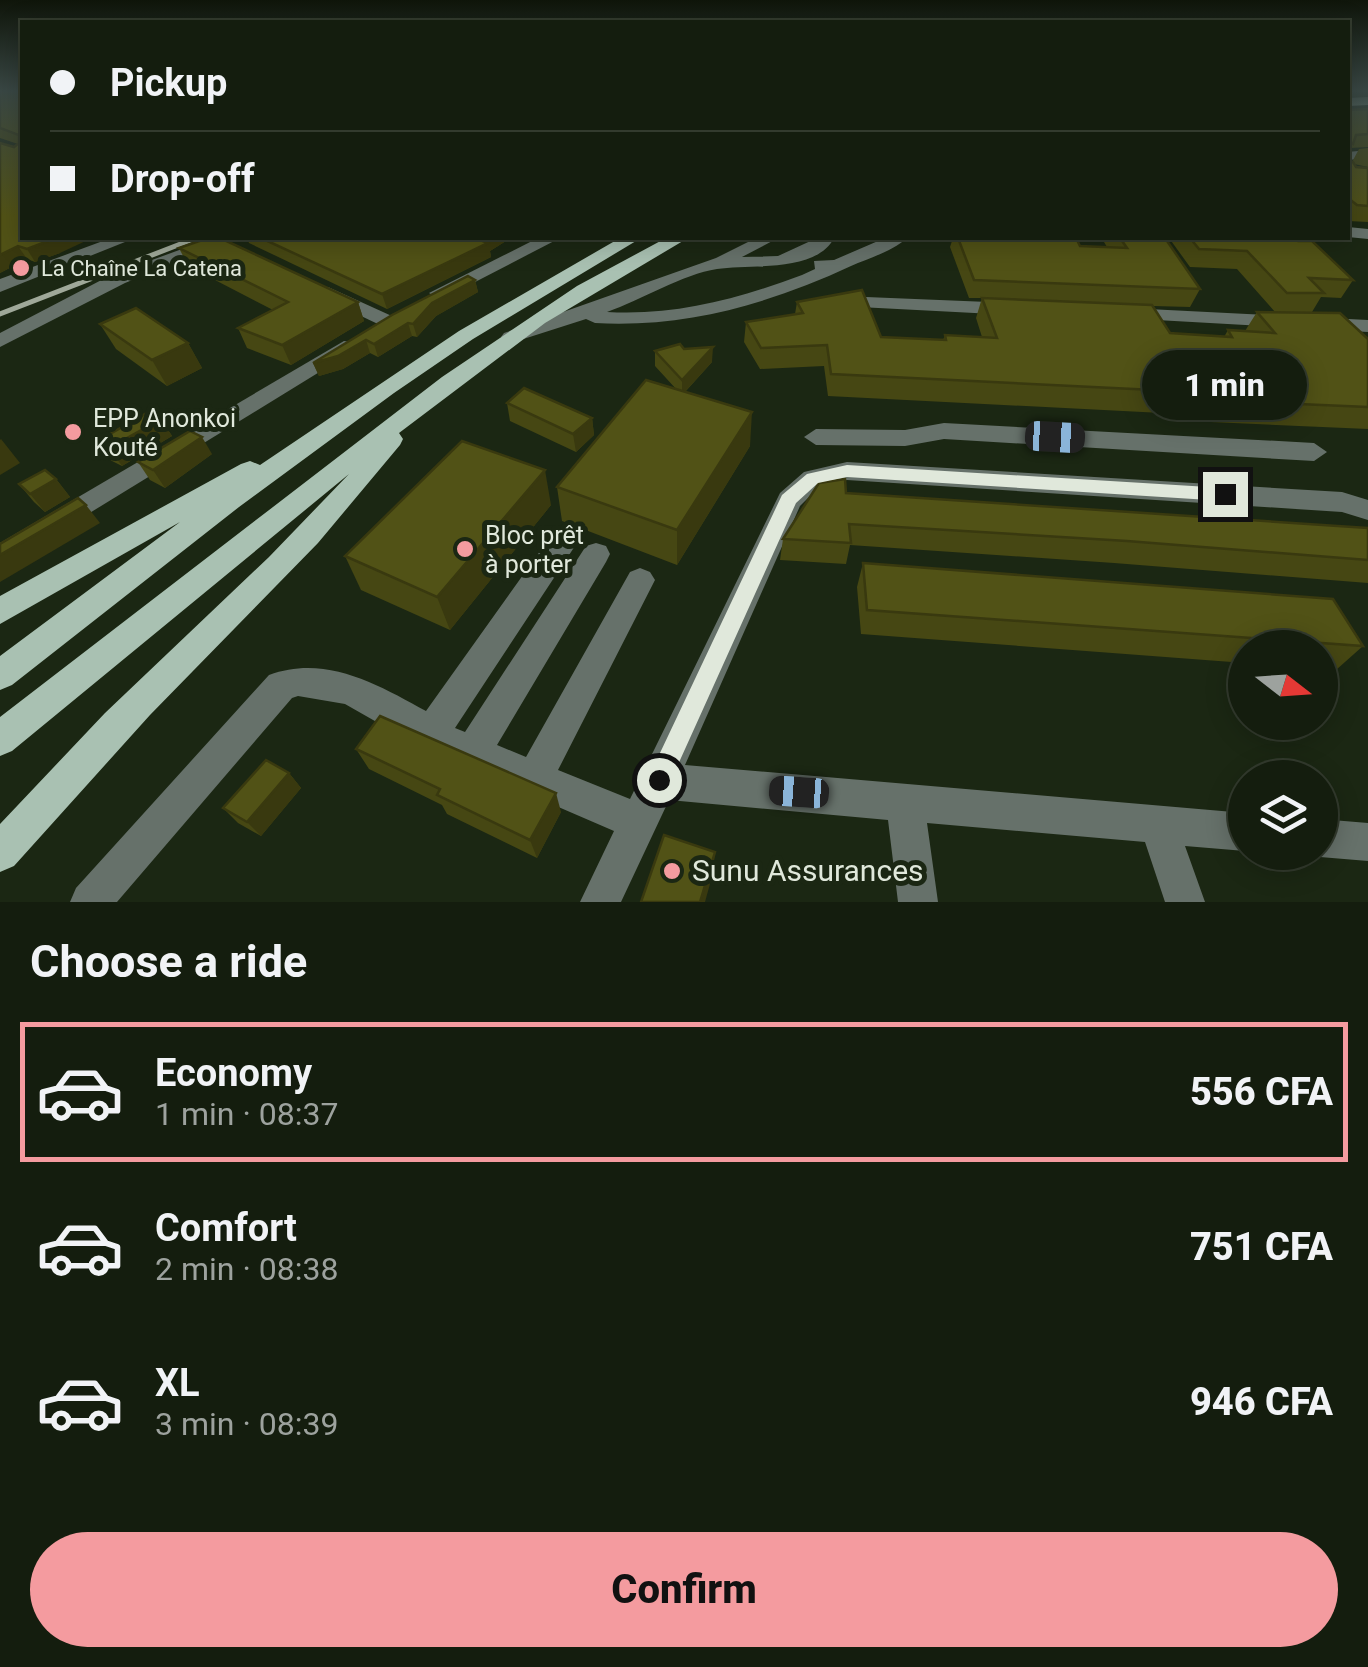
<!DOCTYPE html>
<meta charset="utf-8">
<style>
body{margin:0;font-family:Roboto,sans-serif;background:#212a1c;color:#f1f3f6;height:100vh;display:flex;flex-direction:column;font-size:38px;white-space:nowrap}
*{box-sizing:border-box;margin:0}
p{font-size:32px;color:#9da29e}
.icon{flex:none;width:55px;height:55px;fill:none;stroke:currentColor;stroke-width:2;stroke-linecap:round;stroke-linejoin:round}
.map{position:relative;height:902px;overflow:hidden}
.panel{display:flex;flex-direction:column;background:#141d0e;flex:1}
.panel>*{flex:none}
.hud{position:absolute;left:20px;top:20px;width:1330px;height:220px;border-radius:0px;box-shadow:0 5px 25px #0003,0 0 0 2px #333b2e;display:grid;align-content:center;height:220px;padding:0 30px;background:#141d0e}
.needle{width:65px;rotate:107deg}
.buttons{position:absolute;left:1228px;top:630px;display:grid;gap:20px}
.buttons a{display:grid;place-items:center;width:110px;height:110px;border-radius:50%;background:#141d0e;box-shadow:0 5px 25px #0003,0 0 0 2px #333b2e;font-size:50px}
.end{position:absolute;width:45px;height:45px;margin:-22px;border:12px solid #e0e8db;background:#111;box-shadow:0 0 0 5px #111}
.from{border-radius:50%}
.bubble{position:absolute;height:70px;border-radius:35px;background:#141d0e;box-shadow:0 5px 25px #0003,0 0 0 2px #333b2e;font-size:32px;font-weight:800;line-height:70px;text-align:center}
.car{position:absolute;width:30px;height:60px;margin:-30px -15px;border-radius:12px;box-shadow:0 0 8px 2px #0007;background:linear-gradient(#222 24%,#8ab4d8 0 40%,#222 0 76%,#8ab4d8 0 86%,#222 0)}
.hud b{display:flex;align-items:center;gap:35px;height:95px;font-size:38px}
.hud b+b{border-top:2px solid #333b2e}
.hud i{width:25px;height:25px;background:#f1f3f6}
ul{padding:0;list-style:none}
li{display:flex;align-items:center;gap:30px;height:140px;margin:0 20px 15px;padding:0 10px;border:5px solid transparent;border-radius:0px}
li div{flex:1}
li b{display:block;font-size:38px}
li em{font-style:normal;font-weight:800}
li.active{border-color:#f49b9f}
li>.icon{width:90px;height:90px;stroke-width:1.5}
h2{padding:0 30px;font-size:45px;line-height:120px}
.button{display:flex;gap:20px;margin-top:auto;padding:20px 30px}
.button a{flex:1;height:115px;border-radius:60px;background:#f49b9f;color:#111;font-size:40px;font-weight:800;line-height:115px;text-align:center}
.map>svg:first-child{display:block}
</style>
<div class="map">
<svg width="1368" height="902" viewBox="0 0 1368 902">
<rect width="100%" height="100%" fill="#1b2713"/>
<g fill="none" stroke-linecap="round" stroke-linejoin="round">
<g fill="#66716a" fill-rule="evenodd">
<path d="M1368,150V158L1348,160V152Z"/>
<path d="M1348,227L1368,229V239L1348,237Z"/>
<path d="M111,238H135L0,292V279Z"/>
<path d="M212,238H236L125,283L0,347V333L111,275Z"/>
<path d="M538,238H560L446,297L439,299L429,293Z"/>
<path d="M756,238H778L742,257L778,256L817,238H834C816,273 750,264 717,269C683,274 641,300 607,312C675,316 738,299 802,275L815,269L814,261L834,260L885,238H907C893,251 869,258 851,266C769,304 686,328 595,323L586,319L511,343L501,337L504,333L716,258Z"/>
<path d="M328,287L394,317L397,321L394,325H380L321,297V289Z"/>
<path d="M866,297L1013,303L1023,309L1013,315L859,307L856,303Z"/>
<path d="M1128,308L1368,320V332L1121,318V310Z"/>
<path d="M344,341L352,342L355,347L352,352L0,568V543Z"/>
<path d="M944,423L1314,443L1327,452L1314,461L944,439L905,446L816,445L804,437L816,429L905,430Z"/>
<path d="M847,462L1342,492L1368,500V520L1342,512L847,480L821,485L800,506L685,765L1245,813V851L1185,846L1205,902H1165L1145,842L927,823L938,902H898L888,820L669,800L621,902H580L614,831L424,749L345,704L298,696L292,698L117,902H70L76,888L269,675C325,654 377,684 426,711L553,533L563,530L573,533L577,541L573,549L455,728L465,732L586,546L596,543L606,546L610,554L606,562L497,745L526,757L630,572L640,568L650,572L655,580L558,770L630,799L780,493L804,472Z"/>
<path d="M1320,819L1368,823V861L1320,857L1308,852H1320Z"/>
</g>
<g fill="#a9c1b2" fill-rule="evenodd">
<path d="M1368,97V105L1348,106V98Z"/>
<path d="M620,238H641L473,339L394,393L239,507L12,685L0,690V656L180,522L0,624V596L241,464L250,461L260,465L459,331Z"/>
<path d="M666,238H688L545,323L399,433L403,439L400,445L318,543L150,715L14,866L0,872V824L105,713L269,557L349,474L12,751L0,756V717L442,377L577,286Z"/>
</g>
<path stroke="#9fa899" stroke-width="5" d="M0,314L196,238"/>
</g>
<g fill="#464713">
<path d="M0,90H22L60,253L35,262L27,259L0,273V143L14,147L18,144L0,138Z"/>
<path d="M1368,109V147L1350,148L1348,153V110Z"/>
<path d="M1368,148V167L1354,164L1356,167L1368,168V222L1348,221V162H1352L1359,149Z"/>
<path d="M247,238H506V241L490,251L491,257L387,309L249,243Z"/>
<path d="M953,238H1076L1080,246L1107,247L1104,242L1106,238H1165L1200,289L1190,307L1153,306L1170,333L1224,337L1228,330L1245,331L1257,312L1368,339V429L1166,420L1162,413L828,396L824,366L760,369L744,342L746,322L795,314L797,302L881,337L943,340L945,335L982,337L976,318L982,298H969L950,247Z"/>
<path d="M1169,238H1294L1353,280L1341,298L1321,297L1312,312H1275L1237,269L1190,267Z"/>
<path d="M179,248L358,302L364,321L291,365L247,348L238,328L273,310L188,266Z"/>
<path d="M475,280L478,292L436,316L417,337L412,336L378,357L370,353L343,369L319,376L313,363Z"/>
<path d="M100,324L188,343L202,368L167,386L116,349Z"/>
<path d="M684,349L712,362L685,392L750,446L677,565L562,521L557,487L677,390L655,366V351Z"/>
<path d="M507,403L592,418L594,435L576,452L510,421Z"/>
<path d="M161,419L172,436L122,466L108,459L96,442Z"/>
<path d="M212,454L165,488L150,480L138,462Z"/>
<path d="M56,479L70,497L45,512L34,502L19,484Z"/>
<path d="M846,493L1368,528V583L1114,563L850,545L846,564L780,560L783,539Z"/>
<path d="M551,505L450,630L361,590L345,556Z"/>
<path d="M863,563L1363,646L1336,670L1320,669V648H1245V663L861,634L857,587Z"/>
<path d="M356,749L561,812L537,858L447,814L442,805L369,769Z"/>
<path d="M289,773L301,788L261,836L238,823L223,808Z"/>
</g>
<g fill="#39390f">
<path d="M56,238H92L60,253L35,262L27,249Z"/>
<path d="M484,238H506V241L490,251L491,257L387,309L382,294Z"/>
<path d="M18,246L27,259L0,273V255Z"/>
<path d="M475,280L478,292L436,316L417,337L413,324L432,303Z"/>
<path d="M358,302L364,321L291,365L282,345Z"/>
<path d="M408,323L412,336L378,357L374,344Z"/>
<path d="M366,340L370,353L343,369L319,376L313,363Z"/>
<path d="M188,343L202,368L167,386L152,360Z"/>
<path d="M713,347L712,362L682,395V380Z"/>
<path d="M752,412L750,446L677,565V530Z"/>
<path d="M592,418L594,435L576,452L573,434Z"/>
<path d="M161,419L172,436L122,466L109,448Z"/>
<path d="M202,437L212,454L165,488L153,470Z"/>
<path d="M1,439L20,463L0,475V440Z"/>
<path d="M545,470L551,505L450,630L437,597Z"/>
<path d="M56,479L70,497L45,512L30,494Z"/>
<path d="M86,505L100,523L0,582V555Z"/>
<path d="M289,773L301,788L261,836L247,822Z"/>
<path d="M556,793L561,812L537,858L530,840Z"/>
<path d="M715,852L713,873L705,902H700Z"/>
</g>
<g fill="#515216" stroke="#39390f" stroke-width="2.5">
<path d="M0,90H22V238H56L27,249L18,246L0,255V143L14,147L19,143V135L0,128Z"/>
<path d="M1368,109V134L1356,135L1353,144L1348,140V110Z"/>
<path d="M1348,162H1353L1356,167L1368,168V206L1357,205L1348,198Z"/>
<path d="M208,238H220L358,302L282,345L238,328L288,302L179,248Z"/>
<path d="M261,238H484L480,240L488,243L382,294Z"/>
<path d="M958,238H1076L1080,246L1127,248L1120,238H1165L1200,289L974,280Z"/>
<path d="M1190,238H1294L1298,241H1312L1353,280L1309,278L1324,293H1287L1247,251L1199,249Z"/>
<path d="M468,276L475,280L432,303L413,324L408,323L374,344L366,340L338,356L313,363L392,315Z"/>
<path d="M862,290L881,337L946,340L945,335L997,338L982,298L1152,305L1170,333L1232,337L1228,330L1275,333L1257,312L1340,313L1368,339V407L1179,399L1174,391L831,374L827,345L761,348L746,322L803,313L797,302Z"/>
<path d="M136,308L188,343L152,360L100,324Z"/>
<path d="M680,344L684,349L713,347L682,380L655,351Z"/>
<path d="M646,380L752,412L677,530L557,487Z"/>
<path d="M524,388L592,418L573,434L507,403Z"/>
<path d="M147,413L161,419L109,448L96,442Z"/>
<path d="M190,431L202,437L153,470L138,462Z"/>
<path d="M462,441L545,470L437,597L345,556Z"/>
<path d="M45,470L56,479L30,494L19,484Z"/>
<path d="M845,479L846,493L1368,528V560L1127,541L849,524L851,543L783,539L819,483Z"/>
<path d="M78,498L86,505L0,555V544Z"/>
<path d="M863,563L1333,599L1363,646L867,610Z"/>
<path d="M380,716L556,793L530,840L437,795L440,789L356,749Z"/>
<path d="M266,760L289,773L247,822L223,808Z"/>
<path d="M664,835L715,852L700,902H641Z"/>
</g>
<linearGradient id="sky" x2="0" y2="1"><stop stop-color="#0f150a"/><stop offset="0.42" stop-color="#394744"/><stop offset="1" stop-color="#394744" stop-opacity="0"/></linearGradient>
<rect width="1368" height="216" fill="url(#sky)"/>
<path fill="#e0e8db" d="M847,465L1225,488L1234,494L1225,501L847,477L818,483L796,503L667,789L659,792L651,789L647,780L651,772L782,495L807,474Z"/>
<g fill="#f49b9f" stroke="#1b2713" stroke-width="4">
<circle cx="21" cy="268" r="10"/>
<circle cx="73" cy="432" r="10"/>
<circle cx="465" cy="549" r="10"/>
<circle cx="672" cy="871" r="10"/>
</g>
<g text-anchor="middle" stroke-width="10" stroke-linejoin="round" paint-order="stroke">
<g font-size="22" fill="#e0e8db" stroke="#1b2713" text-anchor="start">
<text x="41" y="276">La Chaîne La Catena</text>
</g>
<g font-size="25" fill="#e0e8db" stroke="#1b2713" text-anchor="start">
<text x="93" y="427">EPP Anonkoi<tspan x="93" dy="29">Kouté</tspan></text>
<text x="485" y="544">Bloc prêt<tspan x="485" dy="29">à porter</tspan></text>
</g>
<g font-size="30" fill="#e0e8db" stroke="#1b2713" text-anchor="start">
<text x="692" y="881">Sunu Assurances</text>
</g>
</g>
</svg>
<div class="buttons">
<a><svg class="needle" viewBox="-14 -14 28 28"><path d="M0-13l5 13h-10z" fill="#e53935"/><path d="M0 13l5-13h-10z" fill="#9da29e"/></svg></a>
<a><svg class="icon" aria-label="layers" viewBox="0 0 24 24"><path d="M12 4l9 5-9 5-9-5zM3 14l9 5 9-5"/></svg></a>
</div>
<i class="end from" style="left:659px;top:780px"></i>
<i class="end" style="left:1225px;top:494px"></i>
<div class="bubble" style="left:1142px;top:350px;width:165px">1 min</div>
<i class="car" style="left:1055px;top:437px;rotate:93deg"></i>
<i class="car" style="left:799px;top:792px;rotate:274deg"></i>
<div class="hud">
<b><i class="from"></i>Pickup</b>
<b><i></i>Drop-off</b>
</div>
</div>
<section class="panel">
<h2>Choose a ride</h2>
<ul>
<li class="active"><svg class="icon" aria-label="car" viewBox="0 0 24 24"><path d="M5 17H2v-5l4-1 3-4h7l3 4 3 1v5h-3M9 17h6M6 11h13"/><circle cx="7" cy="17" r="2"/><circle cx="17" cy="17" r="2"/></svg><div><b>Economy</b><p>1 min · 08:37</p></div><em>556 CFA</em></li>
<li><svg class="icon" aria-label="car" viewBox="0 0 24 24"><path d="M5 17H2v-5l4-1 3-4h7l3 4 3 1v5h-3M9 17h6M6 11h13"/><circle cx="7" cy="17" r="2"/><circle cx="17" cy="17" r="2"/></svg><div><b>Comfort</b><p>2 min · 08:38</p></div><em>751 CFA</em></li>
<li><svg class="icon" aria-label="car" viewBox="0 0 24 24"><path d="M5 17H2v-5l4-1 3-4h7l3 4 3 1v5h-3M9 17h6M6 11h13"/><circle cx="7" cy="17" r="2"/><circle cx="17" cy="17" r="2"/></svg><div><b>XL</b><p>3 min · 08:39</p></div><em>946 CFA</em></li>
</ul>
<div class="button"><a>Confirm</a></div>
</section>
